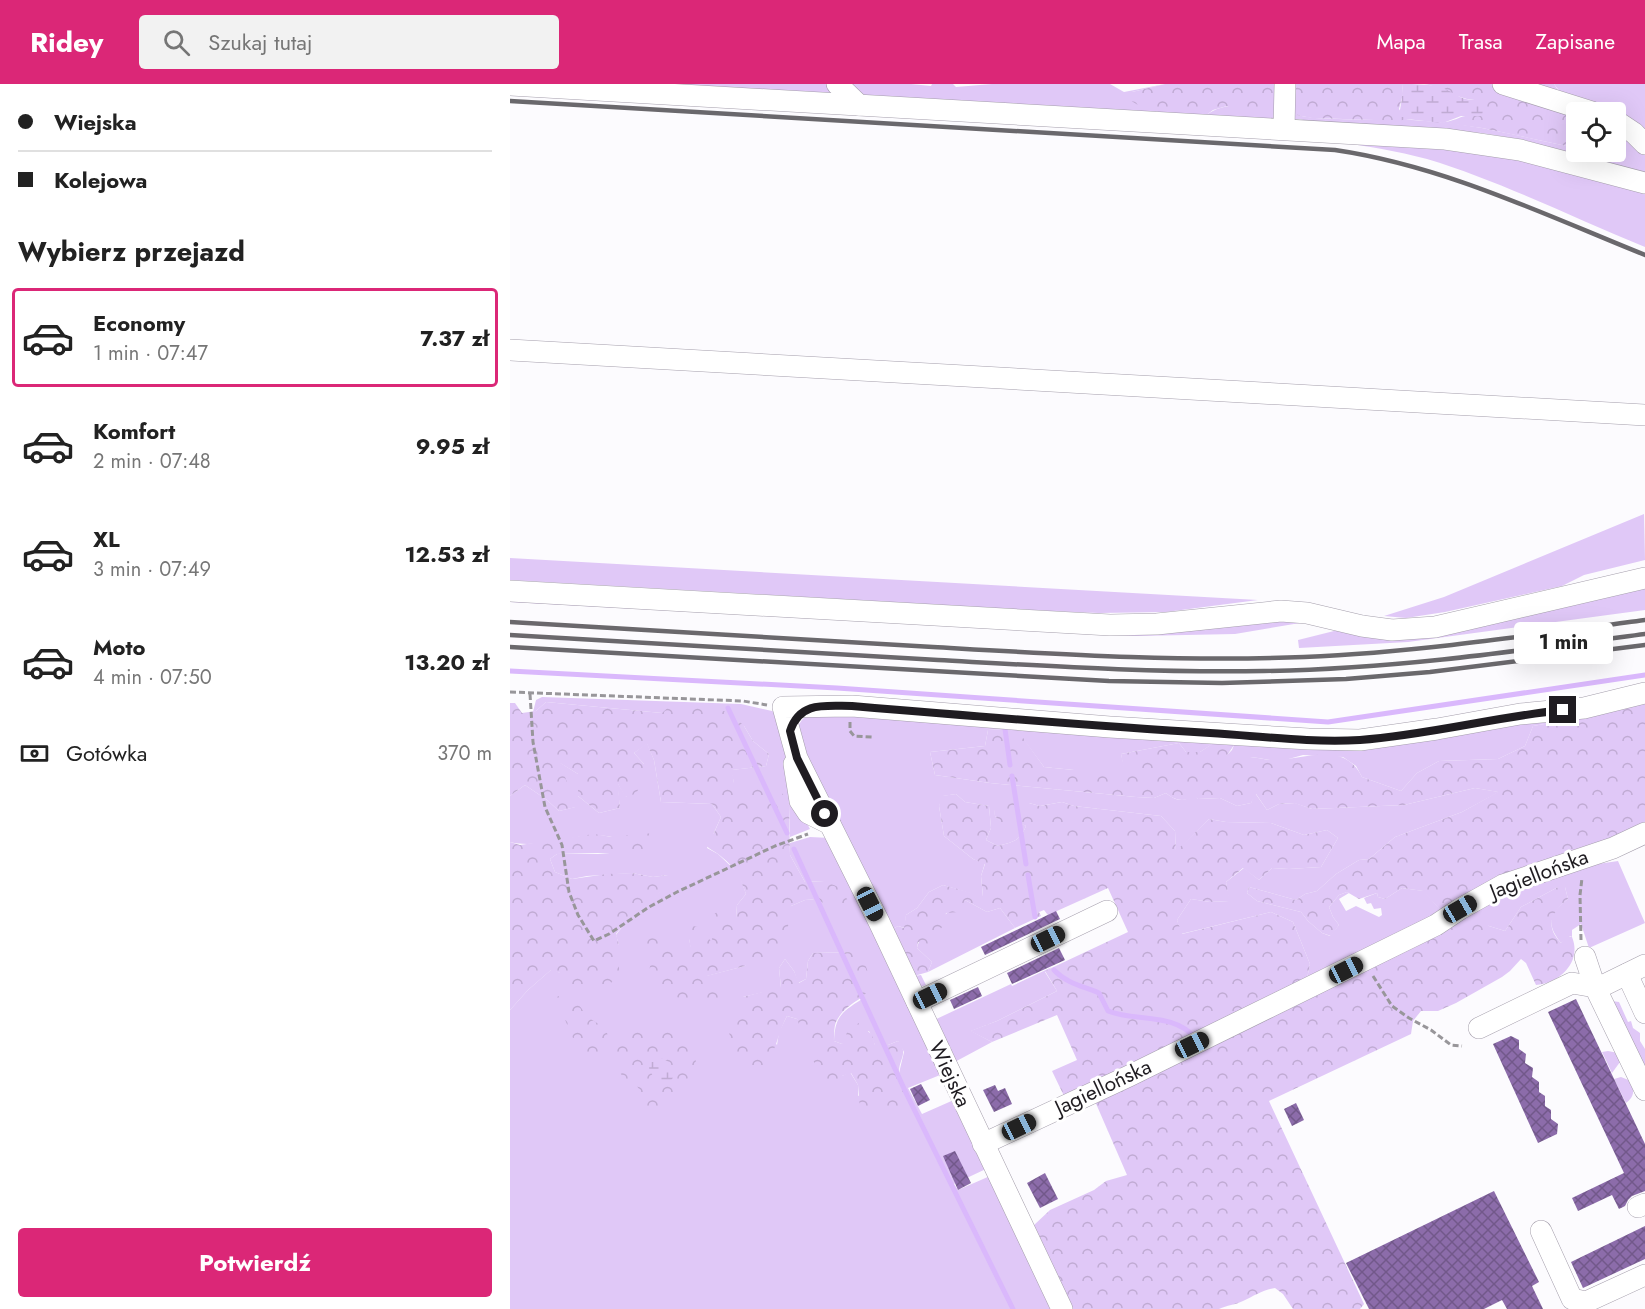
<!DOCTYPE html>
<html lang="pl">
<meta charset="utf-8">
<style>
body{margin:0;font-family:Jost,sans-serif;background:#f2f2f2;color:#222;height:100vh;display:flex;flex-direction:column;font-size:22px;white-space:nowrap}
*{box-sizing:border-box;margin:0}
p{font-size:20px;color:#767676}
.icon{flex:none;width:33px;height:33px;fill:none;stroke:currentColor;stroke-width:2;stroke-linecap:round;stroke-linejoin:round}
.map{position:relative;flex:1;overflow:hidden}
.panel{display:flex;flex-direction:column;background:#fff;width:510px}
.panel>*{flex:none}
.banner{display:grid;align-content:center;height:132px;padding:0 18px;background:#fff}
.buttons{position:absolute;left:1056px;top:18px;display:grid;gap:12px}
.buttons a{display:grid;place-items:center;width:60px;height:60px;border-radius:6px;background:#fff;box-shadow:0 6px 24px #0002;font-size:30px}
.end{position:absolute;width:27px;height:27px;margin:-14px;border:8px solid #1f1c21;background:#fff;box-shadow:0 0 0 3px #fff}
.from{border-radius:50%}
.bubble{position:absolute;height:42px;border-radius:6px;background:#fff;box-shadow:0 6px 24px #0002;font-size:20px;font-weight:700;line-height:42px;text-align:center}
.car{position:absolute;width:18px;height:36px;margin:-18px -9px;border-radius:8px;box-shadow:0 0 4px 2px #0007;background:linear-gradient(#222 24%,#8ab4d8 0 40%,#222 0 76%,#8ab4d8 0 86%,#222 0)}
.banner b{display:flex;align-items:center;gap:21px;height:57px;font-size:22px}
.banner b+b{border-top:2px solid #e0e0e0}
.banner i{width:15px;height:15px;background:#222}
ul{padding:0;list-style:none}
li{display:flex;align-items:center;gap:18px;height:99px;margin:0 12px 9px;padding:0 6px;border:3px solid transparent;border-radius:6px}
li div{flex:1}
li b{display:block;font-size:22px}
li em{font-style:normal;font-weight:700}
li.current{border-color:#db2777}
li>.icon{width:54px;height:54px;stroke-width:1.5}
h2{padding:0 18px;font-size:27px;line-height:72px}
.pay{display:flex;align-items:center;gap:15px;height:66px;padding:0 18px;font-size:22px}
.pay p{margin-inline-start:auto}
.primary-button{display:flex;gap:12px;margin-top:auto;padding:12px 18px}
.primary-button a{flex:1;height:69px;border-radius:6px;background:#db2777;color:#fff;font-size:24px;font-weight:700;line-height:69px;text-align:center}
header{display:flex;align-items:center;gap:36px;box-sizing:border-box;height:84px;padding:0 30px;background:#db2777;color:#fff}
header strong{font-size:28px}
nav{display:flex;gap:33px;margin-inline-start:auto;font-size:21px}
.search{width:420px;height:54px;background:#f2f2f2;display:flex;align-items:center;gap:15px;box-sizing:border-box;padding:0 21px;border-radius:6px;color:#767676;font-size:22px}
main{display:flex;flex:1;min-height:0}
.map>svg:first-child{display:block}
</style>
<header>
<strong>Ridey</strong>
<div class="search"><svg class="icon" aria-label="search" viewBox="0 0 24 24"><circle cx="10" cy="10" r="6"/><path d="M15 15l6 6"/></svg>Szukaj tutaj</div>
<nav><a>Mapa</a><a>Trasa</a><a>Zapisane</a></nav>
</header>
<main>
<section class="panel">
<div class="banner">
<b><i class="from"></i>Wiejska</b>
<b><i></i>Kolejowa</b>
</div>
<h2>Wybierz przejazd</h2>
<ul>
<li class="current"><svg class="icon" aria-label="car" viewBox="0 0 24 24"><path d="M5 17H2v-5l4-1 3-4h7l3 4 3 1v5h-3M9 17h6M6 11h13"/><circle cx="7" cy="17" r="2"/><circle cx="17" cy="17" r="2"/></svg><div><b>Economy</b><p>1 min · 07:47</p></div><em>7.37 zł</em></li>
<li><svg class="icon" aria-label="car" viewBox="0 0 24 24"><path d="M5 17H2v-5l4-1 3-4h7l3 4 3 1v5h-3M9 17h6M6 11h13"/><circle cx="7" cy="17" r="2"/><circle cx="17" cy="17" r="2"/></svg><div><b>Komfort</b><p>2 min · 07:48</p></div><em>9.95 zł</em></li>
<li><svg class="icon" aria-label="car" viewBox="0 0 24 24"><path d="M5 17H2v-5l4-1 3-4h7l3 4 3 1v5h-3M9 17h6M6 11h13"/><circle cx="7" cy="17" r="2"/><circle cx="17" cy="17" r="2"/></svg><div><b>XL</b><p>3 min · 07:49</p></div><em>12.53 zł</em></li>
<li><svg class="icon" aria-label="car" viewBox="0 0 24 24"><path d="M5 17H2v-5l4-1 3-4h7l3 4 3 1v5h-3M9 17h6M6 11h13"/><circle cx="7" cy="17" r="2"/><circle cx="17" cy="17" r="2"/></svg><div><b>Moto</b><p>4 min · 07:50</p></div><em>13.20 zł</em></li>
</ul>
<div class="pay"><svg class="icon" aria-label="cash" viewBox="0 0 24 24"><path d="M3 7h18v10H3z"/><circle cx="12" cy="12" r="2"/></svg>Gotówka<p>370 m</p></div>
<div class="primary-button"><a>Potwierdź</a></div>
</section>
<div class="map">
<svg width="1135" height="1225" viewBox="0 0 1135 1225">
<defs>
<pattern id="forest-crowns" width="20" height="18" patternUnits="userSpaceOnUse" patternTransform="scale(1.5)"><rect width="20" height="18" fill="#e0c8f7"/><path d="M2 6a3 3 0 1 1 6 0M12 15a3 3 0 1 1 6 0" fill="none" stroke="#c0abd3"/></pattern>
<pattern id="wetland-marsh" width="20" height="14" patternUnits="userSpaceOnUse" patternTransform="scale(1.5)"><rect width="20" height="14" fill="#e0c8f7"/><path d="M1 5h8M5 5V1M11 12h8M15 12V8" fill="none" stroke="#c0abd3"/></pattern>
<pattern id="building-cross-hatch" width="8" height="8" patternUnits="userSpaceOnUse" patternTransform="scale(1.5)"><rect width="8" height="8" fill="#8c6caa"/><path d="M0 0l8 8M0 8l8-8" fill="none" stroke="#72588a"/></pattern>
</defs>
<rect width="100%" height="100%" fill="#fcfbfe"/>
<g fill="#e0c8f7" fill-rule="evenodd">
<path d="M160,0H401L421,2L422,0H443L446,3L482,0H600L614,8L655,0L622,8L648,29Z"/>
<path d="M1044,0H1135V90L1014,56L972,49L801,38L790,35H735L695,32C725,8 771,31 805,34C846,37 887,34 928,38C974,42 1021,55 1066,64V68H1106V28H1066V38L1054,13Z"/>
<path d="M826,58L968,64L1135,107V163C1064,134 990,97 917,75C887,67 857,62 826,58Z"/>
<path d="M1134,430L1135,476L1074,491L1052,502L935,528L896,534L874,532L934,513Z"/>
<path d="M0,474L748,516L656,528L589,529L540,527L0,496Z"/>
<path d="M1135,501V526L898,558L789,564L788,556L832,545L862,551Z"/>
<path d="M0,515L763,536L796,538L725,550L627,552L0,518Z"/>
<path d="M32,613L231,620L262,627L266,629L288,723L300,745L280,753L279,721L253,699H224L221,686L256,682L259,670L243,657L234,642L152,629L36,618L26,627L23,628L26,616Z"/>
<path d="M1105,622L1063,635L1023,642L1015,662L988,675L929,677L907,689L891,707L852,693L846,682L833,673L793,671L775,676H760L742,673H715L722,666L724,661L712,654L690,668H676L669,659L611,670L615,686H564L534,683L505,644L478,646L475,662L420,668L425,691L480,699L626,713L644,714L656,709C667,718 673,717 686,712L688,715L710,714L727,722L741,719L745,709L757,726L769,720L785,719L802,725L894,721L965,704L989,708L952,728L885,753L859,775L849,776L826,790L807,807L795,810L786,816L739,803L737,809L747,817L791,828L798,837L812,849L820,852L829,841L823,833L819,823L829,811L837,808L839,809L829,815L836,827L846,822L869,833L872,831L871,824L864,825L861,819L857,820L854,814L867,809L868,813L875,815L892,804L914,807L933,829L922,839L795,904L800,880L783,838L761,828L671,850L667,836L681,815L700,818L719,817L716,798L734,784L749,796L762,784L779,785L811,783L828,754L817,746L794,751L761,739L716,738L699,735L666,768L665,747L651,732L564,722L552,718L530,722L519,719H484L485,732L492,739L505,736L516,742C510,757 503,758 488,762L476,756L481,744L479,722L455,718L446,710L433,712L429,722L434,752L463,775L475,779L471,792L473,813L433,801L419,808L407,824L396,831L395,844L388,842L381,846L404,892L411,891L416,901L410,903L399,890L286,657C286,643 290,634 303,628C322,620 398,630 422,632C507,639 592,646 677,651L780,661H829L883,656Z"/>
<path d="M137,659L144,676L151,718L202,720L211,733L197,764L208,770L229,790L236,810L227,821L226,834L204,860L179,855L183,872L196,892L235,882L281,822L295,816L308,815L314,797L295,798L280,771V759L300,753L320,754L435,989L398,1004L412,1030L446,1015L478,1084L444,1100L448,1106L480,1092L546,1225H0V926L18,906L42,885L50,889L109,861L106,851C120,830 152,817 158,791L143,793L122,789L77,792L62,795L45,788L40,775L47,770H99L102,753C68,746 33,766 0,758V712L15,701L37,716L49,727L65,723L49,678L68,690V712L89,729L110,724L107,698L116,713L134,680L124,669ZM342,868L352,915C332,928 325,932 324,957L332,960L359,947L365,961H378L388,957L394,968L389,989L348,1012V1001L340,988L332,992L287,935L277,932L269,948L267,961L233,913L271,904L269,884L275,875L284,887L288,899L296,895L298,877L303,869Z"/>
<path d="M1108,777L1135,839L1079,864L1071,840L1062,846V853L1060,852L1051,859C1035,839 1040,829 1058,815L1055,803H1048L1011,823L995,847L979,842L962,829L979,811L1081,781Z"/>
<path d="M455,816L477,828L490,824L505,844L418,888L422,878L407,864C410,847 441,826 455,816Z"/>
<path d="M542,883L535,888L547,907L487,937L461,947L482,958L441,980L420,938L501,900L502,902Z"/>
<path d="M1102,917L1109,918L1118,938L1121,937L1123,944L1130,949V957L1135,965V983Z"/>
<path d="M1098,967L1108,969L1110,978L1102,989L1092,968Z"/>
<path d="M1111,993L1121,997C1124,1007 1125,1012 1116,1019L1104,995Z"/>
</g>
<g fill="url(#forest-crowns)">
<path d="M655,0H892L893,10L889,25L896,35C909,37 927,41 940,37C951,34 954,30 967,32L971,16C947,17 937,4 914,0H1044L1065,32L1066,64L972,44L927,38L802,34L750,24L717,22L703,26L695,32C669,30 642,32 620,16L622,8Z"/>
<path d="M1135,616V747L933,829L913,807L892,804L875,815L868,813L867,809L849,815L837,808L829,811L819,823L823,833L829,841L821,852L812,849L798,837L791,828L747,817L737,809L739,803L786,816L795,810L807,807L826,790L849,776L859,775L885,753L952,728L988,708L965,704L894,721L802,725L784,719L769,720L757,726L746,710L741,719L727,722L710,714L688,715L686,713C673,717 667,718 656,709L644,714L626,713L480,699L425,691L420,668L475,662L478,646L506,644L534,683L564,686H614L611,670L669,659L676,668H690L711,654L724,661L716,673C724,673 732,673 740,673C747,673 755,676 763,676C795,676 834,656 852,693L891,707L907,689L929,677L988,675L1015,662L1023,642L1063,635Z"/>
<path d="M36,618L152,629L162,620L220,628L234,642L243,657L259,670L256,682L222,686L224,699H253L268,702L279,721L280,771L295,798L314,797L331,804L339,819L322,826L308,815L295,816L281,822L275,863L235,882L197,892L217,917L203,926L135,902L142,875L128,865L136,854C160,854 165,857 182,872L179,855L170,848L178,841L188,843L203,859L197,834L209,827L226,834L227,821L236,810C230,792 224,782 208,770C202,766 197,764 193,757L204,749L211,733L202,720L151,718L144,676L137,660L124,669L134,680L139,692L125,710L115,713L108,700L110,724L89,729L68,712V690L50,679L66,723L49,727L37,716L15,701L0,712V619H5L12,629L26,627Z"/>
<path d="M446,710L455,718L479,722L481,744L476,756L488,762C503,758 510,757 516,742L505,737L492,740L485,732L483,719H519L530,722L552,718L564,722L651,732L665,747L666,767L699,735L716,738L761,739L794,751L817,746L828,754L811,783L779,785L762,784L749,796L733,784L716,798L720,817L700,818L681,815L667,836L672,850L761,828L783,838L800,880L795,904L555,1014L542,987L567,976L547,931L482,958L460,947L487,937L547,907L535,887L618,848L598,804L538,831L534,826L529,828L531,832L505,844L490,824L477,828L455,816L449,828L436,829L433,842L418,860L408,858L407,864L422,878L418,888L404,892L381,846L388,842L394,844L396,831L407,824L419,808L433,801L473,812L471,792L475,780L463,775L434,752L429,722L431,712Z"/>
<path d="M135,749L142,750L137,762L124,772L88,769L47,770L40,775L45,788L62,795L97,790L122,789L143,793L158,791L161,793C154,806 139,821 128,831C120,838 112,841 106,850L109,861V894C85,908 78,915 52,900L50,889L41,886L18,906L0,926V758L10,761L84,750L102,753Z"/>
<path d="M1048,803H1055L1058,815C1042,828 1034,841 1051,859L1057,852L1062,853C1072,877 1051,899 1026,901L1016,879L1011,875L1000,887L992,893L946,919L928,927H911L903,937L901,950L759,1017L854,1220L850,1225H783L773,1210L765,1204C753,1206 744,1212 733,1217C725,1221 717,1221 709,1225H562L523,1142L540,1126L584,1106L596,1097L617,1091L584,1015L849,884C866,883 873,880 884,868L962,829L972,830L979,842L995,847L1011,823Z"/>
<path d="M342,868L350,870C377,921 341,907 326,938C324,943 324,951 324,957L332,960L339,944L349,939L362,951L365,961H378L388,957C399,969 389,975 389,988C390,995 400,1012 404,1019C391,1031 367,1028 350,1026L348,1001L341,989L332,992L323,1003L311,996L287,935L277,932C264,957 269,970 245,988L230,981C217,950 216,950 226,918L233,913L252,908L257,900L264,904H271L269,884L275,875L284,887L289,899L296,895L298,877L303,869Z"/>
<path d="M48,912L68,920L79,934L95,944L99,954L90,980L80,981L72,975L53,931L46,924L44,917Z"/>
<path d="M146,941C160,943 168,956 182,961L186,978L182,988L156,1027L145,1028L136,1023C131,1008 130,1000 114,995C106,981 101,970 107,954C119,947 132,942 146,941Z"/>
</g>
<g fill="url(#wetland-marsh)">
<path d="M892,0C905,0 918,0 930,3C949,10 949,17 971,16L974,18L972,32H951L933,39L896,35L889,37C889,25 894,12 892,0Z"/>
<path d="M149,974C157,975 163,981 166,989L160,998L149,1000L145,997L139,984L142,976Z"/>
</g>
<g fill="none" stroke-linecap="round" stroke-linejoin="round">
<g stroke="#dab8fc" stroke-width="5">
<path d="M0,587L327,604L818,638L1135,591"/>
<path d="M218,624L277,749"/>
<path d="M495,645L500,681"/>
<path d="M502,692L516,780"/>
<path d="M284,765L397,1011L503,1225"/>
<path d="M518,791L525,833"/>
<path d="M544,886C557,900 573,902 589,909L598,927C625,938 664,928 685,954"/>
</g>
</g>
<g fill="url(#building-cross-hatch)">
<path d="M546,827L550,835L475,871L471,863Z"/>
<path d="M549,864L555,876L502,900L497,889Z"/>
<path d="M468,903L472,912L444,925L440,916Z"/>
<path d="M1066,915L1135,1060V1107L1122,1112L1118,1116L1115,1122L1109,1125L1102,1111L1068,1127L1062,1114L1114,1089L1038,928Z"/>
<path d="M1001,952L1009,956V965L1016,970L1015,979L1023,984L1022,993L1029,998V1008L1035,1012V1022L1041,1026V1035L1048,1040L1047,1050L1028,1059L983,960Z"/>
<path d="M411,1000L420,1016L408,1022L400,1005Z"/>
<path d="M485,1001L488,1007L495,1004L502,1020L484,1028L473,1006Z"/>
<path d="M786,1019L794,1036L782,1042L774,1025Z"/>
<path d="M445,1067L461,1099L448,1106L433,1072Z"/>
<path d="M535,1089L548,1115L530,1124L517,1099Z"/>
<path d="M984,1107L1029,1198L1022,1202L1033,1225H997L992,1216L974,1225H859L836,1179Z"/>
<path d="M1135,1142V1175L1073,1204L1061,1178Z"/>
</g>
<g fill="none" stroke-linecap="round" stroke-linejoin="round">
<defs>
<g id="minor">
<path d="M327,0L349,21"/>
<path d="M993,0L1082,28"/>
<path d="M0,1L935,55L1010,66L1135,99"/>
<path d="M1106,37L1124,49L1135,60"/>
<path d="M774,45L775,0"/>
<path d="M0,266L1135,331"/>
<path d="M0,507L600,541L647,540L771,527L797,529L852,542L882,546L925,543L1135,494"/>
<path d="M284,680L290,717L298,729L320,740"/>
<path d="M1075,873L1085,903"/>
<path d="M1117,890L1135,929"/>
<path d="M1086,905L1135,881"/>
<path d="M407,918L597,827"/>
<path d="M969,944L1062,899L1085,903L1135,1006"/>
<path d="M473,1060L619,992L926,841L950,825L993,801L1103,764L1135,749"/>
<path d="M1128,1123L1135,1120"/>
<path d="M1031,1147L1062,1215L1076,1218L1135,1191"/>
<path d="M552,1225L369,838L287,674L273,623L342,622L600,643L799,655L850,656L927,645L1010,630L1074,624L1135,609"/>
</g>
</defs>
<use href="#minor" stroke="#a59fac" stroke-width="22"/>
<g stroke="#98969a" stroke-width="3" stroke-dasharray="6 3" stroke-linecap="butt">
<path d="M0,608L233,617L257,621"/>
<path d="M20,610L23,658L35,723L52,761L59,808L68,831L84,857L99,850L139,823L167,808L265,762L298,750"/>
<path d="M340,638V647L344,652L362,653"/>
<path d="M1071,856L1070,811L1072,794"/>
<path d="M863,892L882,922L899,934L921,946L941,961L952,962"/>
</g>
<use href="#minor" stroke="#fff" stroke-width="21"/>
<g stroke="#6a686c" stroke-width="4.5">
<path d="M0,17L825,66C934,82 1033,130 1135,171"/>
<path d="M0,538C141,546 282,555 423,563C546,570 670,578 794,573C908,568 1022,551 1135,536"/>
<path d="M0,551C143,559 285,568 428,576C537,582 645,589 754,587C882,585 1008,567 1135,550"/>
<path d="M0,563L599,597L712,599L836,595L920,588L1135,561"/>
</g>
</g>
<g fill="none" stroke-linecap="round" stroke-linejoin="round">
<path stroke="#1f1c21" stroke-width="8" d="M315,730L287,674L280,647C290,617 315,622 342,622C461,632 581,642 700,649C750,652 801,659 850,656C918,651 985,633 1053,626"/>
</g>
<g text-anchor="middle" stroke-width="6" stroke-linejoin="round" paint-order="stroke">
<g font-size="21" fill="#1f1c21" stroke="#fff">
<text transform="translate(1029 790) rotate(-21)" y="7">Jagiellońska</text>
<text transform="translate(440 990) rotate(65)" y="7">Wiejska</text>
<text transform="translate(593 1003) rotate(-25)" y="7">Jagiellońska</text>
</g>
</g>
</svg>
<div class="buttons">
<a><svg class="icon" aria-label="locate" viewBox="0 0 24 24"><circle cx="12" cy="12" r="6"/><path d="M12 2v4M12 18v4M2 12h4M18 12h4"/></svg></a>
</div>
<i class="end from" style="left:315px;top:730px"></i>
<i class="end" style="left:1053px;top:626px"></i>
<div class="bubble" style="left:1004px;top:538px;width:99px">1 min</div>
<i class="car" style="left:360px;top:820px;rotate:153deg"></i>
<i class="car" style="left:950px;top:825px;rotate:60deg"></i>
<i class="car" style="left:538px;top:855px;rotate:64deg"></i>
<i class="car" style="left:836px;top:886px;rotate:63deg"></i>
<i class="car" style="left:420px;top:912px;rotate:64deg"></i>
<i class="car" style="left:682px;top:961px;rotate:64deg"></i>
<i class="car" style="left:509px;top:1043px;rotate:64deg"></i>
</div>
</main>
